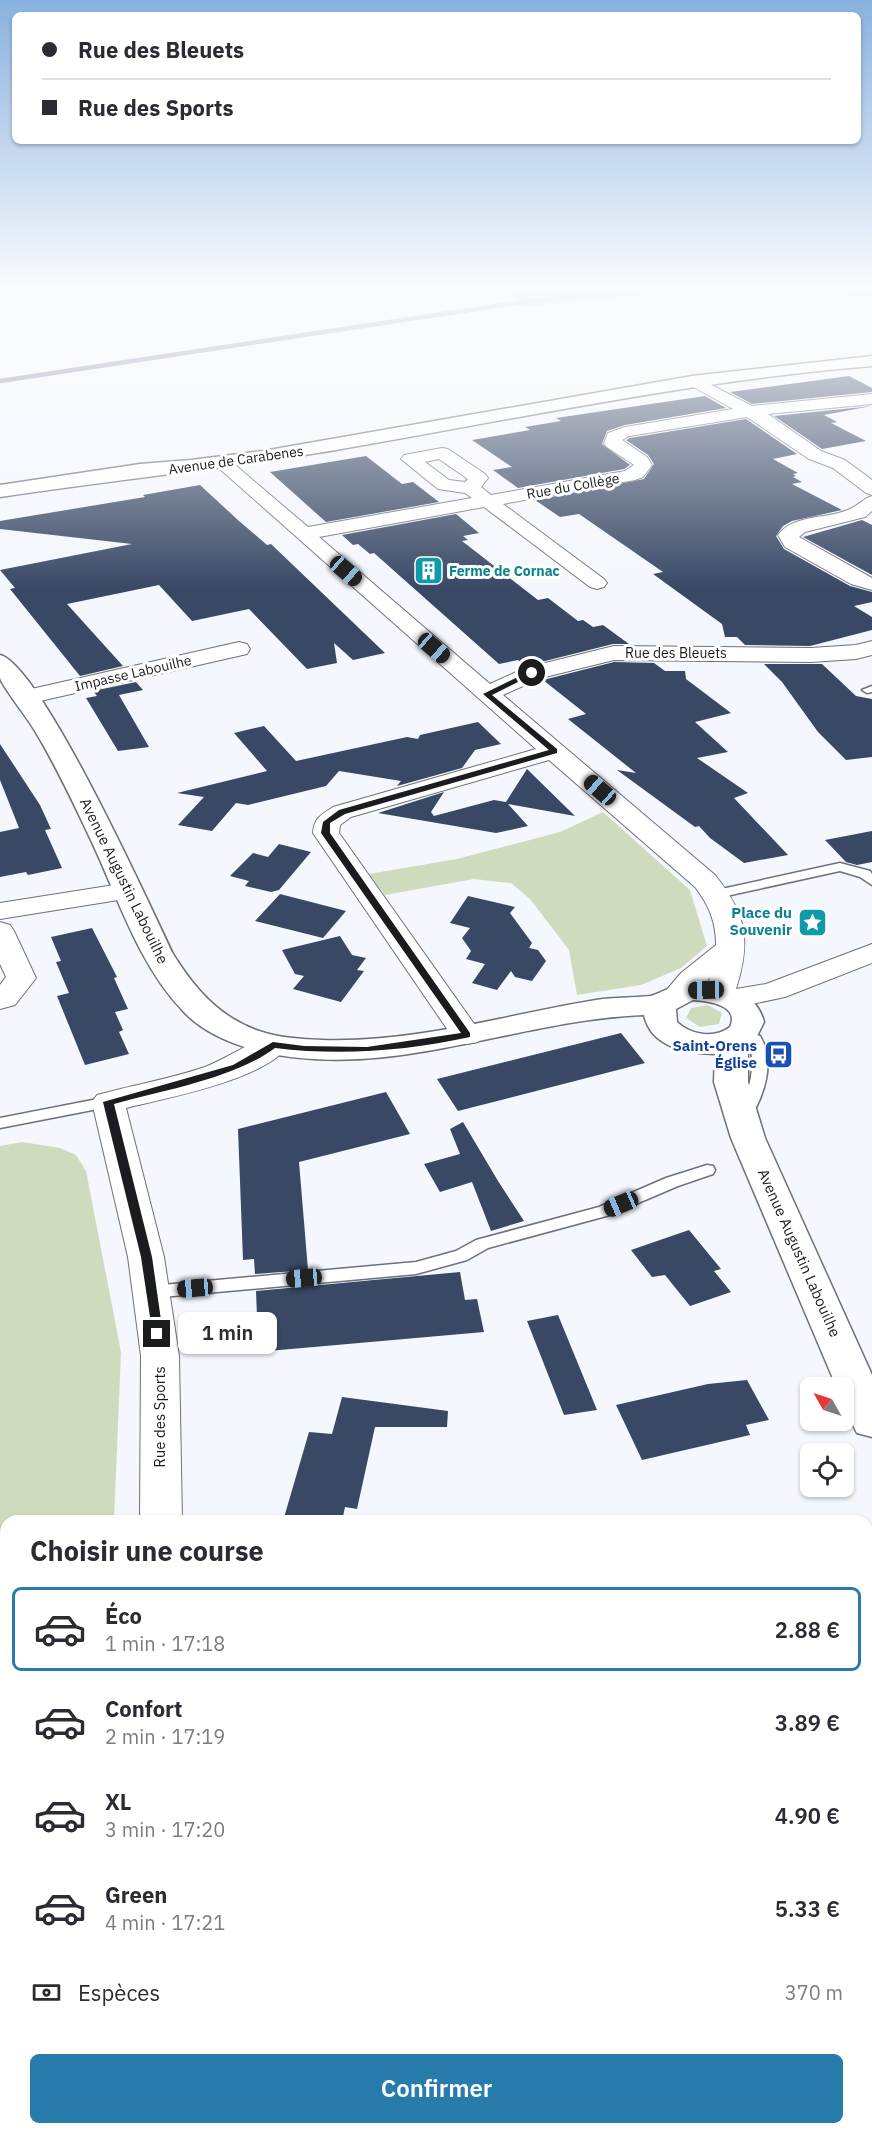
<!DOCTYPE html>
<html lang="fr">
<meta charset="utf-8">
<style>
body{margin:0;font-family:"IBM Plex Sans",sans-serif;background:#f7f7f7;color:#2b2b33;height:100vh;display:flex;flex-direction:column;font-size:22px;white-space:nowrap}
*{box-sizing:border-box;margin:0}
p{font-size:20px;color:#7c7c81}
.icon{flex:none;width:33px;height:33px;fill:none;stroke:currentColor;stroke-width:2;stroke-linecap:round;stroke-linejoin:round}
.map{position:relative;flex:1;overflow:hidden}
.sheet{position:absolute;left:0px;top:1515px;width:873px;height:620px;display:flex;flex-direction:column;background:#fff;border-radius:18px 18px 0 0;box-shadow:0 2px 4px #0004}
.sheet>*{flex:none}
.banner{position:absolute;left:12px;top:12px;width:849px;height:132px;border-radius:9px;box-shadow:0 2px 4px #0004;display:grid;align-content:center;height:132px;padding:0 30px;background:#fff}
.needle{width:39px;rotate:309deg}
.controls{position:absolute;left:800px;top:1377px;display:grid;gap:12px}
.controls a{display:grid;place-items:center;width:54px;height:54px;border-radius:9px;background:#fff;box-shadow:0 2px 4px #0004;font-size:30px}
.end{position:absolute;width:27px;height:27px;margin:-14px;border:8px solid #1b1c1f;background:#fff;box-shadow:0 0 0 3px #fff}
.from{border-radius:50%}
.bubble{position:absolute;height:42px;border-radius:9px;background:#fff;box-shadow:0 2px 4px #0004;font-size:20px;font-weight:600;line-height:42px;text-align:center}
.car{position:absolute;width:18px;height:36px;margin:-18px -9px;border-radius:8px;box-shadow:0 0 4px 2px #0007;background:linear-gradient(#222 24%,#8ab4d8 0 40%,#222 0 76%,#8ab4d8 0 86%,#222 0)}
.banner b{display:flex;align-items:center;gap:21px;height:57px;font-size:22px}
.banner b+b{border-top:2px solid #e1e1e2}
.banner i{width:15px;height:15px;background:#2b2b33}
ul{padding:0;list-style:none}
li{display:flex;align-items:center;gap:18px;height:84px;margin:0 12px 9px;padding:0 18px;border:3px solid transparent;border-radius:9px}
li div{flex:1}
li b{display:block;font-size:22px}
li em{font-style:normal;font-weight:600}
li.current{border-color:#277cac}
li>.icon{width:54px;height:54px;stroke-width:1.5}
h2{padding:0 30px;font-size:27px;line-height:72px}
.pay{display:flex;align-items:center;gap:15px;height:66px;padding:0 30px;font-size:22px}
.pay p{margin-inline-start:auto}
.button{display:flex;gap:12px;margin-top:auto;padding:12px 30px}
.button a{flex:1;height:69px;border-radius:9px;background:#277cac;color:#fff;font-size:24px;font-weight:600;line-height:69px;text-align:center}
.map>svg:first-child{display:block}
</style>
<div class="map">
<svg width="872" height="2134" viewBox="0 0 872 2134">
<rect width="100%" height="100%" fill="#f4f7fd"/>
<g fill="#cedcbd">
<path d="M603,812L690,890L707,946L681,968L641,985L577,995L569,950L530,899L511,883L474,879L385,895L369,874L457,859L560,832Z"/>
<path d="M708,1005L722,1013L719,1024L700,1027L686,1018L691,1008Z"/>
<path d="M22,1142L60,1148L76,1155L86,1171L121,1352L114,1521H6V2121L0,2122V1146Z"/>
</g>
<path fill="#a7b793" d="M548,290H872V296L686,291L525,307L510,294Z"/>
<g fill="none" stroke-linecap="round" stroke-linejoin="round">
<g stroke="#74829a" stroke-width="4.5">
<path d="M819,290L872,293"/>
<path d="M0,381L529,301L645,290"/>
</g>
</g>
<g fill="#384865">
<path d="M849,376L872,388V392L752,404L730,392Z"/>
<path d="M705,396L726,408L625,425L607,431L602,444L630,465L624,469L518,488L493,470L512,467L472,440L530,430L525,427L561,421L556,418Z"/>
<path d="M872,406L824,415L837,422L831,423L866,441L822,449L774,416Z"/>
<path d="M746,419L797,454L773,459L798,473L793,474L796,476L793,477L802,482L792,484L842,510L792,521L783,526L776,536L784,549L850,586L872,592V602L854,606L872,617V630L810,646L745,645L737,637H725L722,624L653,574L663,572L579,514L560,517L535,500L644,479L654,464L648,455L626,440L630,438Z"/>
<path d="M366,456L402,484L413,482L439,502L326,522L270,472Z"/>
<path d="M200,485L239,521L267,545L271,544L385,653L353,660L334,643L337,663L307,669L249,609L192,621L159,585L67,604L123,666L80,676L10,589L15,588L0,570L132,544L0,529V521L145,497L143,495Z"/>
<path d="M456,514L479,533L463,536L468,540L462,541L538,600L548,598L578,621L583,620L593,627L603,625L629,644H613L525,666L518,660L499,664L374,553L370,554L358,544L353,545L342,535Z"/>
<path d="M862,520L872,525V575L803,537Z"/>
<path d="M614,662L654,663L665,671H685L686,679L731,713L695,722L728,752L697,758L748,793L734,798L788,855L744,863L710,838L699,826L695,827L617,770L636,773L568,719L586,714L543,680Z"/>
<path d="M764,664H822L856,696L872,699V757L846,760L818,732L782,682Z"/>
<path d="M136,682L143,690L119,695L149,747L118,751L86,698L97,696L93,691Z"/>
<path d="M478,722L501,744L475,750L462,768L397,786L401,781L339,771L326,786L248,805L236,803L212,831L178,825L204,797L177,793L267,771L234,733L264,726L296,761L407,737L418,739L420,735Z"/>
<path d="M0,744L40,805L51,829L45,830L62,868L28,875L26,872L0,877V832L19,828L0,780Z"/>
<path d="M527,769L575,816L508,804L528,826L496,833L378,813L444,792L431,812L434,816L494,800L506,802Z"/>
<path d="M872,831V862L857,865L846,862L825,840Z"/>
<path d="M279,844L311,852L279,890L271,892L245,886L249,881L230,876L253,853L268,857Z"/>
<path d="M280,894L346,911L323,938L255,921Z"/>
<path d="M468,896L515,907L510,913L532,943L529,948L538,950L546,961L532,981L515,977L511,971L497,990L472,983L485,964L466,959L471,951L462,938L470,928L450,923Z"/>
<path d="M92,928L117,977L114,978L128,1009L115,1012L123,1030L119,1032L129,1054L85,1065L57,996L69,993L56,962L61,961L51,937Z"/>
<path d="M340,936L352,955L366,958L357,970L364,971L341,1002L293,989L304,976L295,974L282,950Z"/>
<path d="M621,1033L645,1063L458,1111L437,1079Z"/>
<path d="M386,1092L410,1134L299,1162L308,1270L255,1274L254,1259L243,1260L238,1129Z"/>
<path d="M463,1122L498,1181L524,1221L491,1231L472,1182L440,1192L424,1164L460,1154L450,1129Z"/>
<path d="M689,1230L721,1269L714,1271L731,1292L690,1306L665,1275L652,1277L631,1250Z"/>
<path d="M460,1272L465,1300L477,1299L484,1332L246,1353L245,1318L257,1317L256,1291Z"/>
<path d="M558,1315L597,1410L564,1415L527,1321Z"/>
<path d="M747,1380L769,1420L746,1425L750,1435L642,1460L616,1405L708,1384Z"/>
<path d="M342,1397L448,1411L447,1427H375L357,1509L345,1507L342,1521H283L309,1432L332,1434Z"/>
</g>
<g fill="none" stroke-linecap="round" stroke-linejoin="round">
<defs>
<g id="service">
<path d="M872,686V692L867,693L862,690Z"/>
<path d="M840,863L870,871L872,874V885L860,877L840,871L717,898L710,894L717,890Z"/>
<path d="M743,1030L760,1036C776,1062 764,1097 748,1121L743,1122L735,1117C749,1095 757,1067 749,1042L738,1038L736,1035Z"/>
<path d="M108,1097L116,1102L113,1106L0,1128V1118Z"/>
<path d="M707,1165L713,1166L715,1170L713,1174L678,1186L610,1215L488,1248L467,1260L416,1274L151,1298L145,1297L142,1292L145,1287L151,1286L416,1262L456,1251L476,1240L599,1207L666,1178Z"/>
</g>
<g id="minor">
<path d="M694,376L752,406L872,394V404L768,414L821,451L845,460L872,480V495L866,493L833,468L809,459L747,417L629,436L622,440L647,457L652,465L643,477L635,480L503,504L604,579L607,583L604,587L597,589L590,587L484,507L319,537L490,684L525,668L614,646L811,648L856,645L872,641V655L856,659L811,662L614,660L541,678L503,695L715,875C747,915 751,941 736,989L766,984L872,944V963L785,997L733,1008L709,999L705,993L710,978C694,991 692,1005 668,999L664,993L681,973L716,945C716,922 709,905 695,887L549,760L351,817L340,825L339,833L482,1035L478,1042L467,1044L456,1042L313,833C314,818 321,815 333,807L536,749L212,462L215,458H227L308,527L472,498L465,493L438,489L401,459L404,455L442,448L448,449L485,474L488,478L481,487L491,495L625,471L634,465L607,447L604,443L608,433L625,427L733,409L688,384L686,381ZM439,459L468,479L465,482L449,480L425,462Z"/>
<path d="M872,496V511L865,517L805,532L799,537L872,578V590L851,584L785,547L778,535C794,513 830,520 852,508C860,504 863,499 872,496Z"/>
<path d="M239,642L247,644L250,649L247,654L27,704L19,702L15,697L19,692L27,690Z"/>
<path d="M127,883L137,885L141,891L137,897L0,919V903Z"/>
<path d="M0,922L10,925L14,931L36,978L15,1005L0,1009V985L6,977L0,964Z"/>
<path d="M273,1035L284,1038L289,1045C265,1080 166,1098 126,1108L164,1257L179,1356L182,1521H140L141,1356L128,1257L92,1102L97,1095C133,1085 170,1079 205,1067C228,1058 252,1041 273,1035Z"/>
<rect x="867" y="2055" width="5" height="54"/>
<rect x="136" y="2128" width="56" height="6"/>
<path d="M481,2128H573L570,2134H479Z"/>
</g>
<g id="tertiary">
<path d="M872,356V366C691,381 515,419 336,450C224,469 112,480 0,497V485L140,464L191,460L263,451L692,376Z"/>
<path d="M0,655C41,665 150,906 173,954C195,989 219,1017 259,1031C279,1038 301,1039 322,1040C415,1043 505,1015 596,1000C614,997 632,998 650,996C657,995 676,984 688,981C717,975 757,992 764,1022L755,1040L748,1045V1082L765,1138L872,1375V1437L857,1433C849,1417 843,1405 843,1388H837L731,1138L714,1082L715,1054C687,1053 651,1048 644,1015C514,1020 394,1081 262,1052C234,1045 203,1033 183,1011C137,963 117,894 89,836C72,800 55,764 35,731C29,720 2,686 0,678C0,671 0,662 0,655ZM693,1000C708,1001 740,1005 730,1027C714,1039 691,1035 677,1022L676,1009Z"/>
</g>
</defs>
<use href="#service" stroke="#6d7178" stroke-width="3"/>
<use href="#minor" stroke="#6d7178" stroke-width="2"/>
<use href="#tertiary" stroke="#6d7178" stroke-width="3"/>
<use href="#service" fill="#fff" fill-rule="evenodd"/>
<use href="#minor" fill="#fff" fill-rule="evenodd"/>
<use href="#tertiary" fill="#fff" fill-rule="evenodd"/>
</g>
<linearGradient id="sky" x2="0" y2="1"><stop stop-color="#89b1de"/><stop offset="0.49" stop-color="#fafbfe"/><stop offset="1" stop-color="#fafbfe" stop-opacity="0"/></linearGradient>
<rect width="872" height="589" fill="url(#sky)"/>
<path fill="#1b1c1f" d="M530,671L536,673L492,695L557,749V753L345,814L330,823V833L470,1033V1037C407,1051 340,1056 275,1048C233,1079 164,1090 114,1104L152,1257L163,1334L161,1337H153L141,1257L103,1102L233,1065L273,1042L304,1046L367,1047L461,1033L321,833L323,822L339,810L549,750L483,694Z"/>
<defs>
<symbol id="building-square" viewBox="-11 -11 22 22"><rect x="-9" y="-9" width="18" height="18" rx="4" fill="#0f9aa8" stroke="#fff"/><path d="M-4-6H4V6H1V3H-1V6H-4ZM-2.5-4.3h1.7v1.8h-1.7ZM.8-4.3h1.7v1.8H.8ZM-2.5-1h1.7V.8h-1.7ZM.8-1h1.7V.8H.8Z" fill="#fff"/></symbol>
<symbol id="sight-square" viewBox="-11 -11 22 22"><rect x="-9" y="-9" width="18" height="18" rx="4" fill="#0f9aa8" stroke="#fff"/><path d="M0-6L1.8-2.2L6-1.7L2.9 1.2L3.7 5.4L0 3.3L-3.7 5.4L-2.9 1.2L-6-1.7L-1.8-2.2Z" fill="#fff"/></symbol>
<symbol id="bus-square" viewBox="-11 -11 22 22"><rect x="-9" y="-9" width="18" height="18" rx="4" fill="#1a4fb4" stroke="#fff"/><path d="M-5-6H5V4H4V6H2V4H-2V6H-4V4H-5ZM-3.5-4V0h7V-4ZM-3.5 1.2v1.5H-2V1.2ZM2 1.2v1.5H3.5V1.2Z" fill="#fff"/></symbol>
</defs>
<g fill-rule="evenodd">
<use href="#building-square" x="412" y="554" width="33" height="33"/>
<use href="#sight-square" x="796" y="906" width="33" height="33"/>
<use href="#bus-square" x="762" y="1038" width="33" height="33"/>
</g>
<g text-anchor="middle" stroke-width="6" stroke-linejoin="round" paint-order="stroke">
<g font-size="14" fill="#1b1c1f" stroke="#fff">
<text transform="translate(236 460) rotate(-8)" y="5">Avenue de Carabenes</text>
<text transform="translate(573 486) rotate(-10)" y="5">Rue du Collège</text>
<text x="676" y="658">Rue des Bleuets</text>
<text transform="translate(133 673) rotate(-13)" y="5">Impasse Labouilhe</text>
</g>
<g font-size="14" font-weight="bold" fill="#0d838f" stroke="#fff" text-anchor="start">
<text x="449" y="576">Ferme de Cornac</text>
</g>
<g font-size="15" fill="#1b1c1f" stroke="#fff">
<text transform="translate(124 881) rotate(64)" y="5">Avenue Augustin Labouilhe</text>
<text transform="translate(799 1253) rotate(66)" y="5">Avenue Augustin Labouilhe</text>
<text transform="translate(160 1417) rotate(-90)" y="5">Rue des Sports</text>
</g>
<g font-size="15" font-weight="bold" fill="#0d838f" stroke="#fff" text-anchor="end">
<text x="792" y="918">Place du<tspan x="792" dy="17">Souvenir</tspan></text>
</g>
<g font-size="15" font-weight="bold" fill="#164399" stroke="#fff" text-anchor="end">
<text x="757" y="1051">Saint-Orens<tspan x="757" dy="17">Église</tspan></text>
</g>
</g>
</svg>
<div class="controls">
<a><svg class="needle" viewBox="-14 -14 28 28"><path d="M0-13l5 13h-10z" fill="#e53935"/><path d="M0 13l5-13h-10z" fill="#7c7c81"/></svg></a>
<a><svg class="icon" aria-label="locate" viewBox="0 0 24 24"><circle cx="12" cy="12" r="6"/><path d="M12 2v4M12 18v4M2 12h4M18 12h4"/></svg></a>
</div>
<i class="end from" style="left:532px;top:673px"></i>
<i class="end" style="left:157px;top:1334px"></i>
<div class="bubble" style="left:178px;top:1312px;width:99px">1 min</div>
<i class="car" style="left:346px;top:571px;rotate:131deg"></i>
<i class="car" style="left:434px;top:648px;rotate:131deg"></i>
<i class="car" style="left:600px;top:790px;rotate:311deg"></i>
<i class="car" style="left:706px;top:990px;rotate:269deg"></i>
<i class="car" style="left:621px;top:1204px;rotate:247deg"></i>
<i class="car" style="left:304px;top:1278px;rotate:265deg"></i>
<i class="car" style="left:195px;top:1288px;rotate:265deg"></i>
<div class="banner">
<b><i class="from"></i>Rue des Bleuets</b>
<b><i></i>Rue des Sports</b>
</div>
<section class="sheet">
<h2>Choisir une course</h2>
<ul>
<li class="current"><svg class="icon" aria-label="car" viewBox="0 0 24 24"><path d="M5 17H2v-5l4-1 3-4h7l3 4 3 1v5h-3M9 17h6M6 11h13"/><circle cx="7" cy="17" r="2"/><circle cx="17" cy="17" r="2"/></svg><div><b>Éco</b><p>1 min · 17:18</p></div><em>2.88 €</em></li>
<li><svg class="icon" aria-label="car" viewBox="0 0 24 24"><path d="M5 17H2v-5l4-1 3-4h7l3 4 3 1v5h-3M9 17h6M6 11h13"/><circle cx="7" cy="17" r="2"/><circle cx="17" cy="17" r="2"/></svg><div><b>Confort</b><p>2 min · 17:19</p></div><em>3.89 €</em></li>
<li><svg class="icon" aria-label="car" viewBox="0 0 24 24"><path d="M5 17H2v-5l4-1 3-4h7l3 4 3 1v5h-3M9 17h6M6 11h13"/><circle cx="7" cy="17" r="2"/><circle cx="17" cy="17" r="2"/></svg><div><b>XL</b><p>3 min · 17:20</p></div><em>4.90 €</em></li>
<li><svg class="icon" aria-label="car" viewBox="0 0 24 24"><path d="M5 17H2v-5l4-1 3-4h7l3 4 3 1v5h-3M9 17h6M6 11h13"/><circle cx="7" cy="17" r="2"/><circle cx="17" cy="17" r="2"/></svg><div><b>Green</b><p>4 min · 17:21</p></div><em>5.33 €</em></li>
</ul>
<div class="pay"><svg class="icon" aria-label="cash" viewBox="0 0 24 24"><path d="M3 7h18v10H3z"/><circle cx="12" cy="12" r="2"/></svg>Espèces<p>370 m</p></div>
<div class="button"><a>Confirmer</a></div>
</section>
</div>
